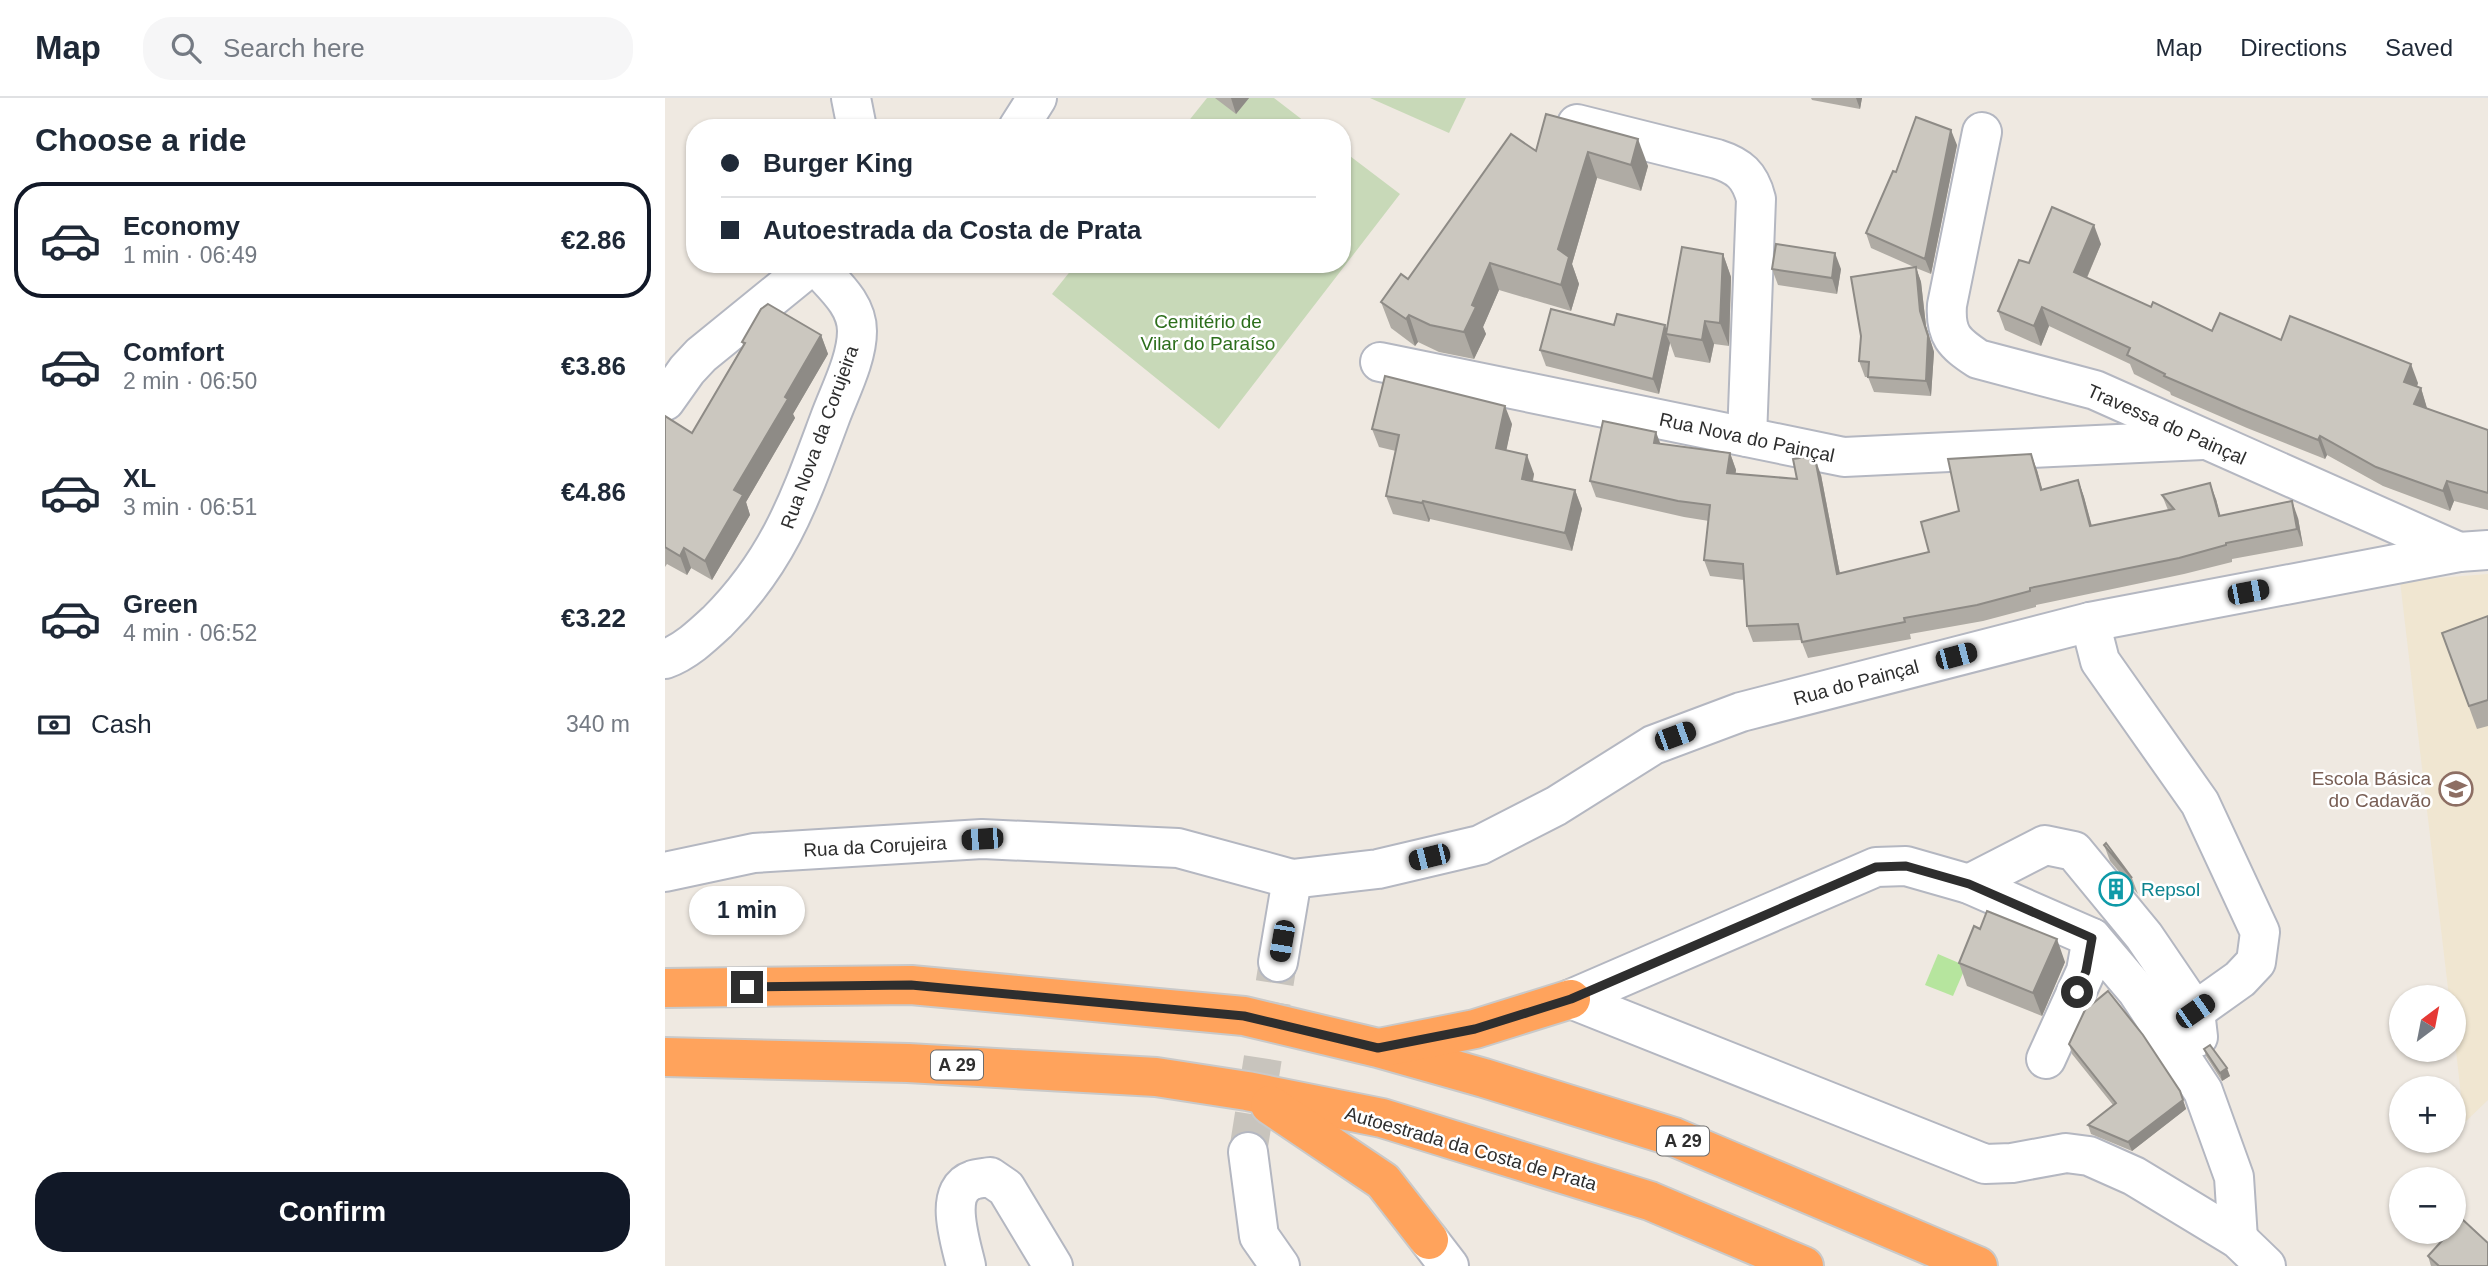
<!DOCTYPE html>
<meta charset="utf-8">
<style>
body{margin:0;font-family:Arial,sans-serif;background:#f6f6f7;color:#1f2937;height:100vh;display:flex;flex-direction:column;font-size:26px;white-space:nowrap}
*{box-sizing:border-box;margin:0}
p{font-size:23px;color:#747a83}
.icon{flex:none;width:38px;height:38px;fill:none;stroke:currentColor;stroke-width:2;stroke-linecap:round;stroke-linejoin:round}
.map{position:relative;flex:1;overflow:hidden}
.drawer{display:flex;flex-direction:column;background:#fff;width:665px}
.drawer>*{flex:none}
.guide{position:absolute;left:21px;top:21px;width:665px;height:154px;border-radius:28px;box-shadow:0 2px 5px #0004;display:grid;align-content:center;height:154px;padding:0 35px;background:#fff}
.needle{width:46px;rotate:32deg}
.controls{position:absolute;left:1724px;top:887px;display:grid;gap:14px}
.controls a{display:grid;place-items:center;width:77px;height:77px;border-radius:50%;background:#fff;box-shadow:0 2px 5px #0004;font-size:35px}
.end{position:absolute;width:32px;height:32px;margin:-16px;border:9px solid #2e2e2e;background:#fff;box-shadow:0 0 0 4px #fff}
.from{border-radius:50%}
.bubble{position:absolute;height:49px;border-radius:24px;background:#fff;box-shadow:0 2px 5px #0004;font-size:23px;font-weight:600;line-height:49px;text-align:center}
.car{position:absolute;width:21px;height:42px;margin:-21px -10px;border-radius:9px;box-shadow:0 0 5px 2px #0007;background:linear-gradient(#222 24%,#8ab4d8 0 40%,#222 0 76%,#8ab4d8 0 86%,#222 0)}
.guide b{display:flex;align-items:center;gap:24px;height:66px;font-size:26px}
.guide b+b{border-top:2px solid #e0e1e3}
.guide i{width:18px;height:18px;background:#1f2937}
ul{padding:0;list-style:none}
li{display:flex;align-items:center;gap:21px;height:116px;margin:0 14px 10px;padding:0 21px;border:4px solid transparent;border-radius:28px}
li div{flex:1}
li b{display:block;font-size:26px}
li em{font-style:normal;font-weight:600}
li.active{border-color:#111827}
li>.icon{width:63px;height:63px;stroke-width:1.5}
h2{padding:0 35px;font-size:32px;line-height:84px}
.pay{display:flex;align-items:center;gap:18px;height:77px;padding:0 35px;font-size:26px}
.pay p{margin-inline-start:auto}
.button{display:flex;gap:14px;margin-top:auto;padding:14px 35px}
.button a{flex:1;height:80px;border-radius:28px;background:#111827;color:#fff;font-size:28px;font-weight:600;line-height:80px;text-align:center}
header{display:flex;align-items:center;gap:42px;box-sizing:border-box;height:98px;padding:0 35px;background:#fff;border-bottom:2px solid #e0e1e3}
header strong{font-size:33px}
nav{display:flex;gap:38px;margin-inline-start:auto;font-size:24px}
.search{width:490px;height:63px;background:#f6f6f7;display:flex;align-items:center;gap:18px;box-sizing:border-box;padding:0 24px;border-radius:28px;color:#747a83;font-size:26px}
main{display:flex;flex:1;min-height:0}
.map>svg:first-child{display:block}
</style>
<header>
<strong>Map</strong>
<div class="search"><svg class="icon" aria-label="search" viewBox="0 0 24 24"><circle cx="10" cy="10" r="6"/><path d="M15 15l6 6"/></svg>Search here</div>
<nav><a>Map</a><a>Directions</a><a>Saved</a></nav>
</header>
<main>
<section class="drawer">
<h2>Choose a ride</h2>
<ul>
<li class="active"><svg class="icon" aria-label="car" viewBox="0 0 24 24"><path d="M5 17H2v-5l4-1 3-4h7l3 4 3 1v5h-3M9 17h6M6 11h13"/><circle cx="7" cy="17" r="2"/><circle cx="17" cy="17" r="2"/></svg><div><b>Economy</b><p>1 min · 06:49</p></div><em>€2.86</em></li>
<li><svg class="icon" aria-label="car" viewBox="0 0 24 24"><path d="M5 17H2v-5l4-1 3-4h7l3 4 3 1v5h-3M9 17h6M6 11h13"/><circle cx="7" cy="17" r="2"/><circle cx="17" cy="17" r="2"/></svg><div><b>Comfort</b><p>2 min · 06:50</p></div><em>€3.86</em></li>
<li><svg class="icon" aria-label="car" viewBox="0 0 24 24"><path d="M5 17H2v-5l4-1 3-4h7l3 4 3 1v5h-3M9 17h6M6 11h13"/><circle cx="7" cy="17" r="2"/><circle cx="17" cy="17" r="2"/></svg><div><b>XL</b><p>3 min · 06:51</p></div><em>€4.86</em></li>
<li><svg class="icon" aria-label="car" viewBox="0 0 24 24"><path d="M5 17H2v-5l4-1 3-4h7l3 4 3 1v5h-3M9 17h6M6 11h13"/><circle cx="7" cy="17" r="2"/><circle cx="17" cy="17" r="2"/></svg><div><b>Green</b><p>4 min · 06:52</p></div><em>€3.22</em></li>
</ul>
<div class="pay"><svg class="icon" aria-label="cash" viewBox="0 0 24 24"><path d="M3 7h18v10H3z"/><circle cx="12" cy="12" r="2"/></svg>Cash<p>340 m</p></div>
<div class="button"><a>Confirm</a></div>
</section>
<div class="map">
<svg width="1823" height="1168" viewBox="0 0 1823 1168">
<rect width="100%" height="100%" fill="#efe9e1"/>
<path fill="#f0e6d1" d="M1823,476V1002L1799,1025L1789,934L1788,900L1784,899L1735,483Z"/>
<path fill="#b6e59e" d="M1273,856L1301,868L1288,898L1260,887Z"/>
<g fill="#c8d9b8">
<path d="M542,0H609L648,30H518Z"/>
<path d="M705,0H801L784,35Z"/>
<path d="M677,52L735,96L554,331L387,196L411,166H677Z"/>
</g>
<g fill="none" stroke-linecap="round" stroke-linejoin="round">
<path stroke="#c8c4bd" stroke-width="38" stroke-dasharray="38 19" stroke-linecap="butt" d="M583,1054L613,864"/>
<defs>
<g id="minor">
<path d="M186,0L192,30"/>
<path d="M912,26L1052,61C1074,68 1085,77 1091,101L1082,339"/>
<path d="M353,30L372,0"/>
<path d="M1317,34L1282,207C1280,237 1289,245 1313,261L1430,292L1794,454"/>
<path d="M715,264L1179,359L1538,342"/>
<path d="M0,303L22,272L36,257L148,166"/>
<path d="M1425,524L1435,563L1535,705L1595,834L1591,864L1575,881L1530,913"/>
<path d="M0,561C20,554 37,538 52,524C115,461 135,400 165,320C175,293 192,261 192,233C192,205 167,186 150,166"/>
<path d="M0,774L89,755L317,741L513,750L627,781L713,771L815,747L891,708L988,647L1076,614L1425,524L1794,454L1823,452"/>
<path d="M1304,786L1380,747L1409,753L1479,838L1530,913L1533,939"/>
<path d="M613,864L627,781"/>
<path d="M906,901L1211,769L1241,768L1304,786L1427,840L1472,893L1538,993L1569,1079L1573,1141"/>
<path d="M906,901L1320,1066L1347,1065L1401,1055L1424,1058L1469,1078L1573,1141L1601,1168"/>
<path d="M1381,961L1421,873L1427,840"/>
<path d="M583,1054L594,1138L615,1168"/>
<path d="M764,1142L784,1168"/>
<path d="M301,1168C296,1145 277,1092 308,1082C313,1080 320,1080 325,1079L341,1090L388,1168"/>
</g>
<g id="highway">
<path d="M0,890L246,887L579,918L713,950L819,980L1009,1039L1313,1168"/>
<path d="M719,949L810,931L906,901"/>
<path d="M0,959L243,965L491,979L582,993L717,1020L985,1103L1139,1168"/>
<path d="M605,1007L718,1083L764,1142"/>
</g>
</defs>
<use href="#minor" stroke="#b4b7c1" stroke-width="42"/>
<use href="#highway" stroke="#c9c9c9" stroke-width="42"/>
<use href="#minor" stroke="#fff" stroke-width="38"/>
<use href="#highway" stroke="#ffa35c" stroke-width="38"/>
</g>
<g fill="#afaba4">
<path d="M550,0H584L571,16Z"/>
<path d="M1146,0H1197L1195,11L1147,2Z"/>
<path d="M881,16L983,68L976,93L932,80L907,166L914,186L906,213L834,192L818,229L821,236L809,261L774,254L753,244L750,248L726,230L716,204L743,181L871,53Z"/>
<path d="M1292,47L1266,176L1251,170L1256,184L1261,228L1269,254L1266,298L1209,294L1203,279H1200L1194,263L1249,169L1206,150L1201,135L1231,74Z"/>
<path d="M1436,146L1422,180L1486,209L1547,233L1616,242L1753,285L1752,289L1756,290L1762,311L1823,332V412L1789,403L1785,413L1718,388L1662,357L1660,361L1582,330L1506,297L1505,294L1469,276L1465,266L1384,228L1376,248L1340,232L1333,213L1364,165Z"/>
<path d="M1058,156L1066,179L1064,248L1049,246L1045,265L1010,259L1005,245L994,296L881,268L875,252L949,227L1002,232Z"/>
<path d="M1107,171H1176L1172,196L1113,187Z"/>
<path d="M156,237L163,256L128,316L130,320L81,404L85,417L47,482L26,470L22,477L2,466L0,469V318L27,335L78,247L77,244Z"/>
<path d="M847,326L841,352L869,376L868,383L910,392L917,411L907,453L765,421L764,424L728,416L721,398L731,353L714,349L707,331Z"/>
<path d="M996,346L1065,355L1071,372L1070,376L1132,381L1156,377L1175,476L1264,454L1294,413L1372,372L1377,392L1413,382L1419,399L1427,428L1503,412L1497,397L1551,401L1555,418L1633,420L1638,448L1567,461V464L1519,476L1371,507V509L1318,523L1245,536L1246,541L1143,560L1136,542L1088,544L1082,528L1079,482L1045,478L1039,462L1044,423L1019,419L931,399L925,383Z"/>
<path d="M1823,518V628L1812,631L1777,535Z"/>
<path d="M1439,747L1467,780L1473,796L1445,763Z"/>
<path d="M1315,831L1400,864L1377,918L1302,888L1294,865Z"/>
<path d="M1404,946L1515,993L1521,1011L1467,1053L1426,1036L1423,1027L1448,1007L1407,956Z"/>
<path d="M1539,951L1565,978L1557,983L1541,958Z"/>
<path d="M1763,1158L1823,1168H1766Z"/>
</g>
<g fill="#8e8b86">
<path d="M566,0H584L571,16Z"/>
<path d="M1191,0H1197L1195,11Z"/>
<path d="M1286,32L1292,47L1266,176L1260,161Z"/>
<path d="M973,41L983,68L976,93L966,67Z"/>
<path d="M923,54L932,80L907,166L914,186L906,213L896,187L893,151Z"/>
<path d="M1429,127L1436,146L1416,193L1409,174Z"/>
<path d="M1170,155L1176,171L1172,196L1167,180Z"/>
<path d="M1058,156L1066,179L1064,248L1055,225Z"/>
<path d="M825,165L834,192L818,229L821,236L809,261L799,234L807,207Z"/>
<path d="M1251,169L1256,184L1261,228L1269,254L1266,298L1261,283Z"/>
<path d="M1377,209L1384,228L1376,248L1369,228Z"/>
<path d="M744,217L753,244L750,248L741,221Z"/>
<path d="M1040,223L1049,246L1045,265L1037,242Z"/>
<path d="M1000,227L1003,236H1001L1005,245L994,296L988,281Z"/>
<path d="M156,237L163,256L128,316L130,320L81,404L85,417L47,482L40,463L69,392L120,299Z"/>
<path d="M1746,266L1753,285L1746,303L1739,284Z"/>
<path d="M1756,290L1762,310L1756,325L1749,306Z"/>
<path d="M840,308L847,326L838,368L831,350Z"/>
<path d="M991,334L997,350L989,345Z"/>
<path d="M1655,338L1662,357L1660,361L1653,342Z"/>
<path d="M1065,355L1071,372L1068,392L1062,375Z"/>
<path d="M1366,356L1372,372L1382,408L1376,392Z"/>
<path d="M862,357L869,376L864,399L857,381Z"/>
<path d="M1150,360L1156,377L1178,492L1172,476Z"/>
<path d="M1413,382L1419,399L1431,444L1425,428Z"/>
<path d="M1782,383L1789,403L1785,413L1778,393Z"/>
<path d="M1545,385L1551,401L1560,434L1554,418Z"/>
<path d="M910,392L917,411L907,453L900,435Z"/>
<path d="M758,403L765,421L764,424L757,405Z"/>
<path d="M1627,403L1633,420L1638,448L1632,431Z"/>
<path d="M19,450L26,470L22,477L15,458Z"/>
<path d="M1392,841L1400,864L1377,918L1368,895Z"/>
<path d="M1562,970L1565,978L1557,983L1555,975Z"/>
<path d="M1518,1002L1521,1011L1467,1053L1463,1044Z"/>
</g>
<g fill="#cbc7bf" stroke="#8e8b86" stroke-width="2">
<path d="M881,16L973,41L966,67L923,54L893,151L904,159L896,187L825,165L807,207L811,209L799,234L765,227L744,217L741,221L716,204L736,176L743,181L846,36L871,53Z"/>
<path d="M1251,19L1286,32L1260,161L1201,135L1228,73L1231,74Z"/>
<path d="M1387,109L1429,127L1409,174L1486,209L1488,204L1547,233L1555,215L1616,242L1625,218L1746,266L1739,284L1756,290L1749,306L1823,332V395L1782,383L1778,393L1711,369L1655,338L1653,342L1576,311L1499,278L1500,276L1462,257L1465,250L1377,209L1369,228L1333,213L1354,162L1364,165Z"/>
<path d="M1111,146L1170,155L1167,180L1107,171Z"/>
<path d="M1017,149L1058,156L1055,225L1040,223L1037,242L1001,236Z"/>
<path d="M1251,169L1255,213L1263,238L1261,283L1203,279L1204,264L1194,263L1196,238L1186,179Z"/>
<path d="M103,206L156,237L120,299L123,301L69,392L78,397L40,463L19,450L15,458L0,449V318L27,335L80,245L77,244L96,211Z"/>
<path d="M886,211L949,227L952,216L1000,227L988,281L875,252Z"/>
<path d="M720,278L840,308L831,350L862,357L857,381L910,392L900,435L758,403L757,405L721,398L734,337L707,331Z"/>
<path d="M938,323L991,334L989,345L1065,355L1062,375L1132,381L1128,361L1141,359L1150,360L1172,476L1264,454L1256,424L1294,413L1283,361L1366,356L1376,392L1413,382L1425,428L1509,411L1497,397L1545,385L1554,418L1627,403L1632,431L1561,445V447L1514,460L1365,490V493L1312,507L1239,520L1240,524L1137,544L1133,526L1082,528L1078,466L1039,462L1045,407L1013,403L925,383Z"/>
<path d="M1823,518V602L1804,608L1777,535Z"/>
<path d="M1441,745L1467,780L1439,747Z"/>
<path d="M1322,813L1392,841L1368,895L1294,865L1309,828L1315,831Z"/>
<path d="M1443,893L1478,937L1515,993L1518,1002L1463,1044L1423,1027L1451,1005L1404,946L1420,912Z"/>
<path d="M1545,947L1562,970L1555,975L1539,951Z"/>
<path d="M1797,1121L1823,1145V1168H1774L1763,1158L1785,1134H1788V1130Z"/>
</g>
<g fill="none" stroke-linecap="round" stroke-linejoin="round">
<path stroke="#2e2e2e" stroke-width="9" d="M82,889L246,887L579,918L713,950L810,931L906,901L1211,769L1241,768L1304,786L1427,840L1421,873L1412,894"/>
</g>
<defs>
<symbol id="school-ring" viewBox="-11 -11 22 22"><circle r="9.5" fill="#fff" stroke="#8d6e63" stroke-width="1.5"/><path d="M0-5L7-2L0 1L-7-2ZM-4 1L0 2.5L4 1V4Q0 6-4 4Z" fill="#8d6e63"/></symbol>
<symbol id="building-ring" viewBox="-11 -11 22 22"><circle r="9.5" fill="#fff" stroke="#0f9aa8" stroke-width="1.5"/><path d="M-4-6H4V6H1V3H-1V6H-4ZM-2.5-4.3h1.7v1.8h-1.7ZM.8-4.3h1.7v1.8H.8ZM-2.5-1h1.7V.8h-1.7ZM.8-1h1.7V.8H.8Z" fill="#0f9aa8"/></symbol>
</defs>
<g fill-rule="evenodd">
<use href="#school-ring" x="1772" y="672" width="38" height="38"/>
<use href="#building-ring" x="1432" y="772" width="38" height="38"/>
</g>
<g text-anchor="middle" stroke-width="5" stroke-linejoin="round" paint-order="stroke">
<g fill="#fff" stroke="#6d6d6d" stroke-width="2">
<rect x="266" y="952.5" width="52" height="29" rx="5"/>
<rect x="992" y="1028.5" width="52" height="29" rx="5"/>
</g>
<g font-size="18" font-weight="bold" fill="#2e2e2e">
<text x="292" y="973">A 29</text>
<text x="1018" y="1049">A 29</text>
</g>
<g font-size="19" fill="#2c6e1b" stroke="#fff">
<text x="543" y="230">Cemitério de<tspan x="543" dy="22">Vilar do Paraíso</tspan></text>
</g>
<g font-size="19" fill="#2e2e2e" stroke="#fff">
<text transform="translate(1502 326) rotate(24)" y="7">Travessa do Painçal</text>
<text transform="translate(154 339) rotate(-70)" y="7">Rua Nova da Corujeira</text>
<text transform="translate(1082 339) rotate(12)" y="7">Rua Nova do Painçal</text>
<text transform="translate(1191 584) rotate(-15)" y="7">Rua do Painçal</text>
<text transform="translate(210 748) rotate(-3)" y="7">Rua da Corujeira</text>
<text transform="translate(806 1050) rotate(16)" y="7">Autoestrada da Costa de Prata</text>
</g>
<g font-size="19" fill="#785e54" stroke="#fff" text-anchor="end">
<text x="1766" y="687">Escola Básica<tspan x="1766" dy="22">do Cadavão</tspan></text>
</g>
<g font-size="19" fill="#0d838f" stroke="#fff" text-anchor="start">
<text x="1476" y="798">Repsol</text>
</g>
</g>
</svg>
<div class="controls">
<a><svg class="needle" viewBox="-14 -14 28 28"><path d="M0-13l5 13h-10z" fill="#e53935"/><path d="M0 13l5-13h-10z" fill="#747a83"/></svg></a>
<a>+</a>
<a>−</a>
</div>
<i class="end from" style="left:1412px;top:894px"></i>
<i class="end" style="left:82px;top:889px"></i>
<div class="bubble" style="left:24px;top:788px;width:116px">1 min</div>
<i class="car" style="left:1583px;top:494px;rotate:79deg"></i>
<i class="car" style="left:1291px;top:558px;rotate:75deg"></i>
<i class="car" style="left:1010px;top:638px;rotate:70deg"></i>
<i class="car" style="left:317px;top:741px;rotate:266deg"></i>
<i class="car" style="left:764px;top:759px;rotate:256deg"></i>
<i class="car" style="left:617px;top:843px;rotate:190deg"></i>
<i class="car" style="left:1530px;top:913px;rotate:55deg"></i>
<div class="guide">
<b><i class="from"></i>Burger King</b>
<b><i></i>Autoestrada da Costa de Prata</b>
</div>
</div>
</main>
